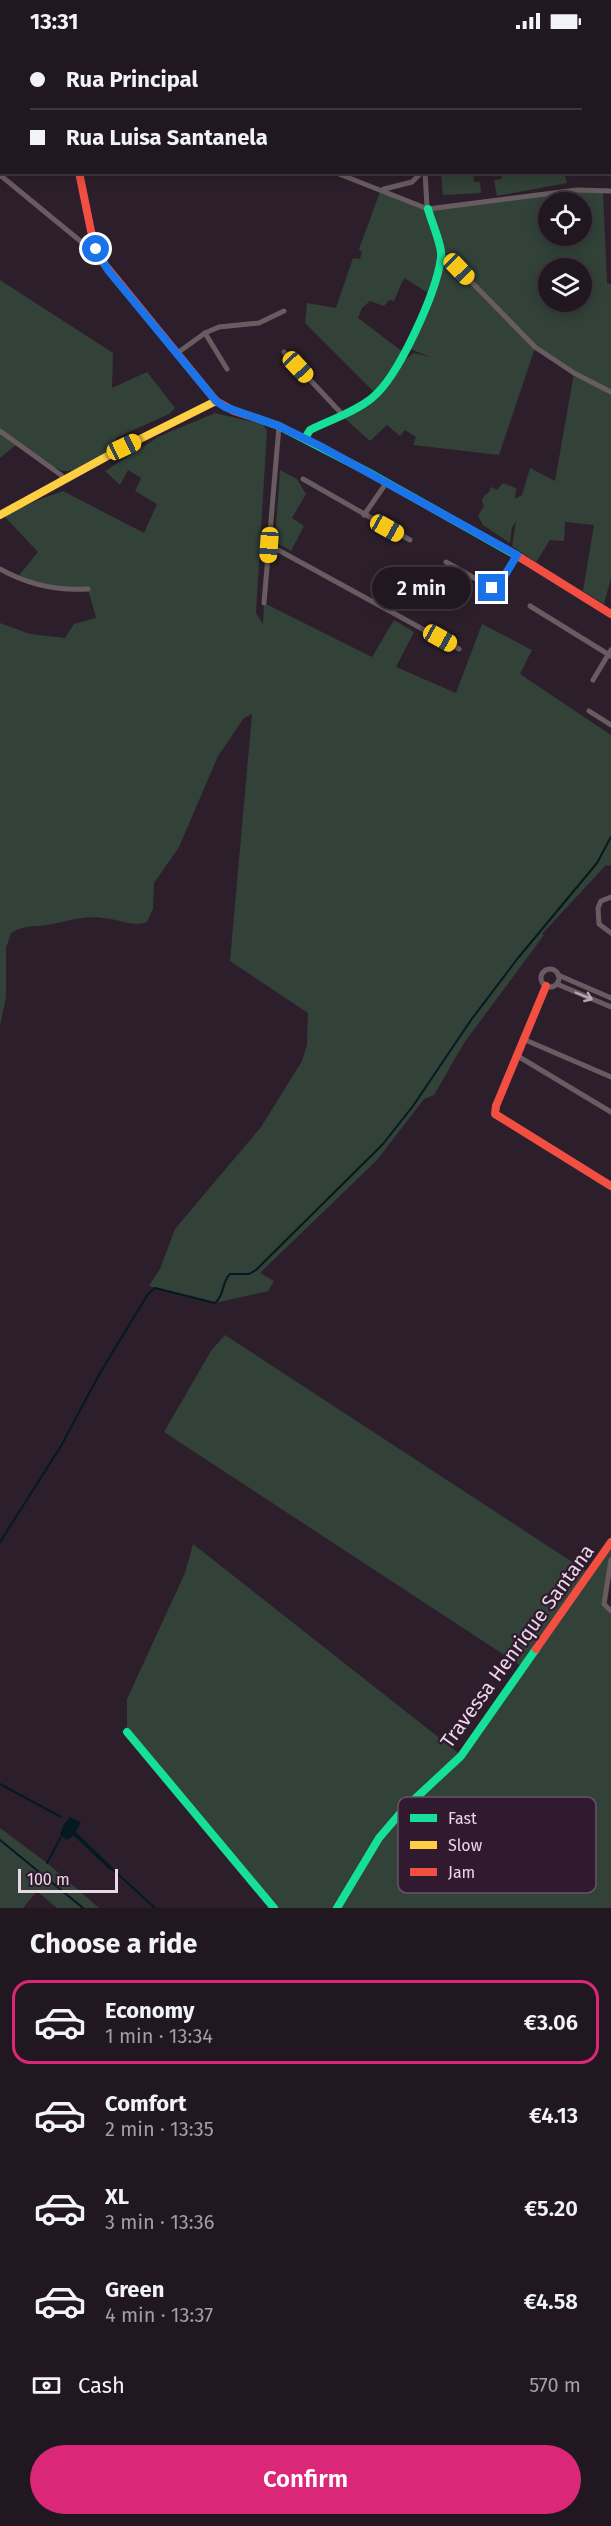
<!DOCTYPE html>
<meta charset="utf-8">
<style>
body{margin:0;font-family:"Fira Sans",sans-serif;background:#2d242d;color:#f1f3f6;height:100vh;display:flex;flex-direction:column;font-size:22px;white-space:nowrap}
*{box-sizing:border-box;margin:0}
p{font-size:20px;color:#a29fa5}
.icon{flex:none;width:33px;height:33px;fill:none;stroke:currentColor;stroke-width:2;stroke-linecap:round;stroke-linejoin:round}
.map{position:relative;height:1866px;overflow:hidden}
.panel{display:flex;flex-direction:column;background:#211720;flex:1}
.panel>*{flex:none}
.top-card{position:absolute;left:0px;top:0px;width:612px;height:132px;box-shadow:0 3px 15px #0003,0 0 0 2px #3e363e;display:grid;align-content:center;height:132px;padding:0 30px;background:#211720}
.buttons{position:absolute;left:538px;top:150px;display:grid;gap:12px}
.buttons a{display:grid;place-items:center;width:54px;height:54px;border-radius:50%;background:#211720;box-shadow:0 3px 15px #0003,0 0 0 2px #3e363e;font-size:30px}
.scale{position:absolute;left:18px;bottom:15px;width:100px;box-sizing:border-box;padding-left:6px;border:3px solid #e9d9e7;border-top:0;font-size:16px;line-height:21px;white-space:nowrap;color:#e9d9e7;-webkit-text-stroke:4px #311a2f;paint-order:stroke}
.end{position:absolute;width:27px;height:27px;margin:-14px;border:8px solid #1a73e8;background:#fff;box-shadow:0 0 0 3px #fff}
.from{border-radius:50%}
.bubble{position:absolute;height:42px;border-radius:21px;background:#211720;box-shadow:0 3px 15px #0003,0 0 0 2px #3e363e;font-size:20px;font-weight:600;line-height:42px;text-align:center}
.car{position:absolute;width:18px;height:36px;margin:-18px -9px;border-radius:8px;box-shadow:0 0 4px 2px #0007;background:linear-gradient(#f5c518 24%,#345 0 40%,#f5c518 0 76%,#345 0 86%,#f5c518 0)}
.top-card b{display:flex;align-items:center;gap:21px;height:57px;font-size:22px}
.top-card b+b{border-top:2px solid #3e363e}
.top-card i{width:15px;height:15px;background:#f1f3f6}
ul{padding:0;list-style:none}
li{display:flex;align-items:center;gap:18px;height:84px;margin:0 12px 9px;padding:0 18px;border:3px solid transparent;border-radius:18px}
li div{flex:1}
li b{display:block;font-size:22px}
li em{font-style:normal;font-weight:600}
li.current{border-color:#db2777}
li>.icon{width:54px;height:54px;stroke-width:1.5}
h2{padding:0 30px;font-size:27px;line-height:72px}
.pay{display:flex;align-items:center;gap:15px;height:66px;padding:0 30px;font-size:22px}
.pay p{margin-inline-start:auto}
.cta{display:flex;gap:12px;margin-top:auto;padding:12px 30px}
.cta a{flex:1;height:69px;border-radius:36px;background:#db2777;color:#fff;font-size:24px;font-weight:600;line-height:69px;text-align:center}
.status{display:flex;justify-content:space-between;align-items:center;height:42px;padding:0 30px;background:#211720;direction:ltr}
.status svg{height:16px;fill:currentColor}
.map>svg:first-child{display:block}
</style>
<div class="status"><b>13:31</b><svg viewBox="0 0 49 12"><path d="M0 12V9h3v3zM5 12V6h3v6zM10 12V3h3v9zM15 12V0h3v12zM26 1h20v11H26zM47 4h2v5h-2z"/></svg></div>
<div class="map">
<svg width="611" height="1866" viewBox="0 0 611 1866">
<rect width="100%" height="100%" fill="#2c1f2b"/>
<g fill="#324238" fill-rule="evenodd">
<path d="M441,131H473L474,140H480L481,151L443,153Z"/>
<path d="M564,131L567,141L497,154L494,138L502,137L501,131Z"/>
<path d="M381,147L427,165L577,148L603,149L607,241L611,242V536L604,562L583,549L594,483L565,480L564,499L550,498L536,520L512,504L516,480L512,485L510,501L483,483L478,474L484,464L482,459L484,454L489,450L491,445L497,448L503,441L516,446L515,457L522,453L530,426L555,439L574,331L535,306L499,413L413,403L416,395L405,388L400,394L387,383L370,399L342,374L371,360L399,323L414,311L430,315L408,306L430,252L404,236L394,259L389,258L384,264L370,259L362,266L358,276L403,310L374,350L305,281L307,261L336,266L353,216L360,217L362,210L359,207ZM549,160H582V194H549ZM549,226H582V260H549Z"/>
<path d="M0,238L113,311L112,346L147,330L175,366L169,372L116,396L117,404C103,412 83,428 67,429C54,429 29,409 17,402L0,416Z"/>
<path d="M215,371L262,382L267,388L256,571L263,582L264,561L372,615L394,578L414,590L396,625L456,651L482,582L532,608L520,632L611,693V824L606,823L542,892L544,893L464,1001L434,1053L424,1057L377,1118L260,1231L274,1239L268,1249L215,1261L149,1244L160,1227L175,1187L261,1085L302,1019L307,1003L308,971L230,919L252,672L244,676L218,714L179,805L154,841L153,867L147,880C134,885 124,879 111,877C84,872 71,879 47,883C33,885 23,883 11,891L6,906V955L0,984V581L30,592L65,596L74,582L96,576L88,547L70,548L17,536L38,510L4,474L38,458L63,449L144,491L157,462L135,449L141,436L128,428L120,443L105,429L160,394Z"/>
<path d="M280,428L297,437L306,452L292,476L304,484L291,509L275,500Z"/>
<path d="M225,1293L589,1531L611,1500V1518L604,1562L611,1569V1866H274L127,1690V1657L185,1531L193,1502L461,1713L524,1626L164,1390L211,1309Z"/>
<path d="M0,1786L47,1821L99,1866H57L37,1849L23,1866H0Z"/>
</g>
<path fill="#041921" d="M70,1775L81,1780L76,1790L113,1826L110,1828L74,1794L66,1798L60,1792L64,1782Z"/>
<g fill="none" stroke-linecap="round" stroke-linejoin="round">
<g stroke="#041921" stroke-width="2">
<path d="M0,1500L61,1404L100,1331L148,1252L155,1246L215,1261C225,1253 221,1241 230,1232H249L256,1228L383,1102L413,1064L471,978L518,916L597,821L611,795"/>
<path d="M0,1742L61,1775"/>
<path d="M0,1798L83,1866"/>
<path d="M47,1821L62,1793"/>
<path d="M110,1825L155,1866"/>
</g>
<g stroke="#695c61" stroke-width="5">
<path d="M417,0V2"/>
<path d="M92,2V0"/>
<path d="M184,2V0"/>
<path d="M599,2L600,1"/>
<path d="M0,102H2"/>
<path d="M334,130L428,167L577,148L611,149"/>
<path d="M425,130L427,165"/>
<path d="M0,133L90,207H96"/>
<path d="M384,147L412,140L422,130"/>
<path d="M442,214L448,216L535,305L574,331L611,350"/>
<path d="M205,291L227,327"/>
<path d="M284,310L341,371"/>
<path d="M176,312L205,291L219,285L259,281L284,269"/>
<path d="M0,389L61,433L63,438"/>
<path d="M303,437L410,498"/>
<path d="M364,473L387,440"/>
<path d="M269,503L459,607"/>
<path d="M446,520L492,546L499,543L517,513"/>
<path d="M0,527C28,543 56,549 88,547"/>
<path d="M264,561L279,384"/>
<path d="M530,564L611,614"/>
<path d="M593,638L611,608"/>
<path d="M589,669L611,683"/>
<path d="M611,855L601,859L598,866L599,882L611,891"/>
<circle cx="550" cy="936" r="9"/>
<path d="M558,933L611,956"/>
<path d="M557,942L611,965"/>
<path d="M523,997L611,1035"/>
<path d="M516,1013L611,1070"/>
<path d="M611,1518L604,1562L611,1569"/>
</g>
<g stroke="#16e098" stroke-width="8">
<path d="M256,376L279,384L368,430L521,516"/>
<path d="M305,396L310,388C330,378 355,370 372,356C399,334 436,251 441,216C443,205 431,179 428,167"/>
<path d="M127,1690L274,1866"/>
<path d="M337,1866L379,1796L403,1768L461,1714L536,1607"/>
</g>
<g stroke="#ffcf43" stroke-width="8">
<path d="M42,0L43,2"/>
<path d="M0,473L124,405L216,359"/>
</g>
<g stroke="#f24e42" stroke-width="8">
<path d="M79,130L91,189L101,218L216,359L234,369L256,376"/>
<path d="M521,516L611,572"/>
<path d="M546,944L496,1064L495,1072L611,1144"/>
<path d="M536,1607L611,1500"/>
</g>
</g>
<defs><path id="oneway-shaft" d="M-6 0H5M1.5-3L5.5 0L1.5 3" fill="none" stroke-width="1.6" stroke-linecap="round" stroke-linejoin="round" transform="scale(1.5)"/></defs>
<use stroke="#b6a7b1" href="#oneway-shaft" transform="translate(584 954) rotate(23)"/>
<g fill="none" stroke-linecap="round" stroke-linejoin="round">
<path stroke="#1a73e8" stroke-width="8" d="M96,207L108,228L216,359L225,365L279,384L320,404L517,513L499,543L492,546"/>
</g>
<g text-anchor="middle" stroke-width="4.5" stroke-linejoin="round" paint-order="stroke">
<g font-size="20" fill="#e9d9e7" stroke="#311a2f">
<text transform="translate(517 1604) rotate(-54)" y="7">Travessa Henrique Santana</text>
</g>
</g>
<rect x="398" y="1755" width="198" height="96" rx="9" fill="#311a2f" stroke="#685366" stroke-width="1.5"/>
<rect x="410" y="1772" width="27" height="8" fill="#16e098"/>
<rect x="410" y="1799" width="27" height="8" fill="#ffcf43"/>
<rect x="410" y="1826" width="27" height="8" fill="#f24e42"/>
<g font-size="16" fill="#e9d9e7">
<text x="448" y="1782">Fast</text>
<text x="448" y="1809">Slow</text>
<text x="448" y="1836">Jam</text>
</g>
</svg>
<div class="buttons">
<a><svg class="icon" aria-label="locate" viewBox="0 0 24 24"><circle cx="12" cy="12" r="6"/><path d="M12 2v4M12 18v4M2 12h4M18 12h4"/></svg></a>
<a><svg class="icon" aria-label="layers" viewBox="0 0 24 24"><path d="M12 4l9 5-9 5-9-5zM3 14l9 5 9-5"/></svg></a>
</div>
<div class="scale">100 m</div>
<i class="end from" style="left:96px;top:207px"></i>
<i class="end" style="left:492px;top:546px"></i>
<div class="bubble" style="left:372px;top:525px;width:99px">2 min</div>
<i class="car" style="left:459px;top:227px;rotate:136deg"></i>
<i class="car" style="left:298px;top:325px;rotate:137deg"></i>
<i class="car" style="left:124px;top:405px;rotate:65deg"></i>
<i class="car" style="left:387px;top:486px;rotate:119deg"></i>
<i class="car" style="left:269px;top:503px;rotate:184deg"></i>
<i class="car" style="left:440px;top:596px;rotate:119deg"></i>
<div class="top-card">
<b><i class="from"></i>Rua Principal</b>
<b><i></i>Rua Luisa Santanela</b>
</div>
</div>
<section class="panel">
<h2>Choose a ride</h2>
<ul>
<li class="current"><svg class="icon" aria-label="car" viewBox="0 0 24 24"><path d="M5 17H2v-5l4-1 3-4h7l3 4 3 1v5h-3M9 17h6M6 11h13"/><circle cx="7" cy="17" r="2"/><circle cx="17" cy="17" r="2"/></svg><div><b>Economy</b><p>1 min · 13:34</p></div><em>€3.06</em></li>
<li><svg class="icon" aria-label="car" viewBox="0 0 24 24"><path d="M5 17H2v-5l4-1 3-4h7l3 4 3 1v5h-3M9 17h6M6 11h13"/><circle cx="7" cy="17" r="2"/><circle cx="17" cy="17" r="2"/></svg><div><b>Comfort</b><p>2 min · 13:35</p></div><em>€4.13</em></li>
<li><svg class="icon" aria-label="car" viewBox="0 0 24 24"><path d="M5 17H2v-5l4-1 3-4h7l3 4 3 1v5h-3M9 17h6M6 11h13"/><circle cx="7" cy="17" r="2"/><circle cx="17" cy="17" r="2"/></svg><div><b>XL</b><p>3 min · 13:36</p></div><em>€5.20</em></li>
<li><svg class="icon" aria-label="car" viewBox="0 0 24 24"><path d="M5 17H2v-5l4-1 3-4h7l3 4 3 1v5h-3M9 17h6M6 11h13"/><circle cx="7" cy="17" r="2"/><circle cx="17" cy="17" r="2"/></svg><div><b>Green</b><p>4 min · 13:37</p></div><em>€4.58</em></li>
</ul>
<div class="pay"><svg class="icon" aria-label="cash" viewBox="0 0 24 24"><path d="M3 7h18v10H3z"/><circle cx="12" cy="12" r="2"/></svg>Cash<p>570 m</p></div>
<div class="cta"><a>Confirm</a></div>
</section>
